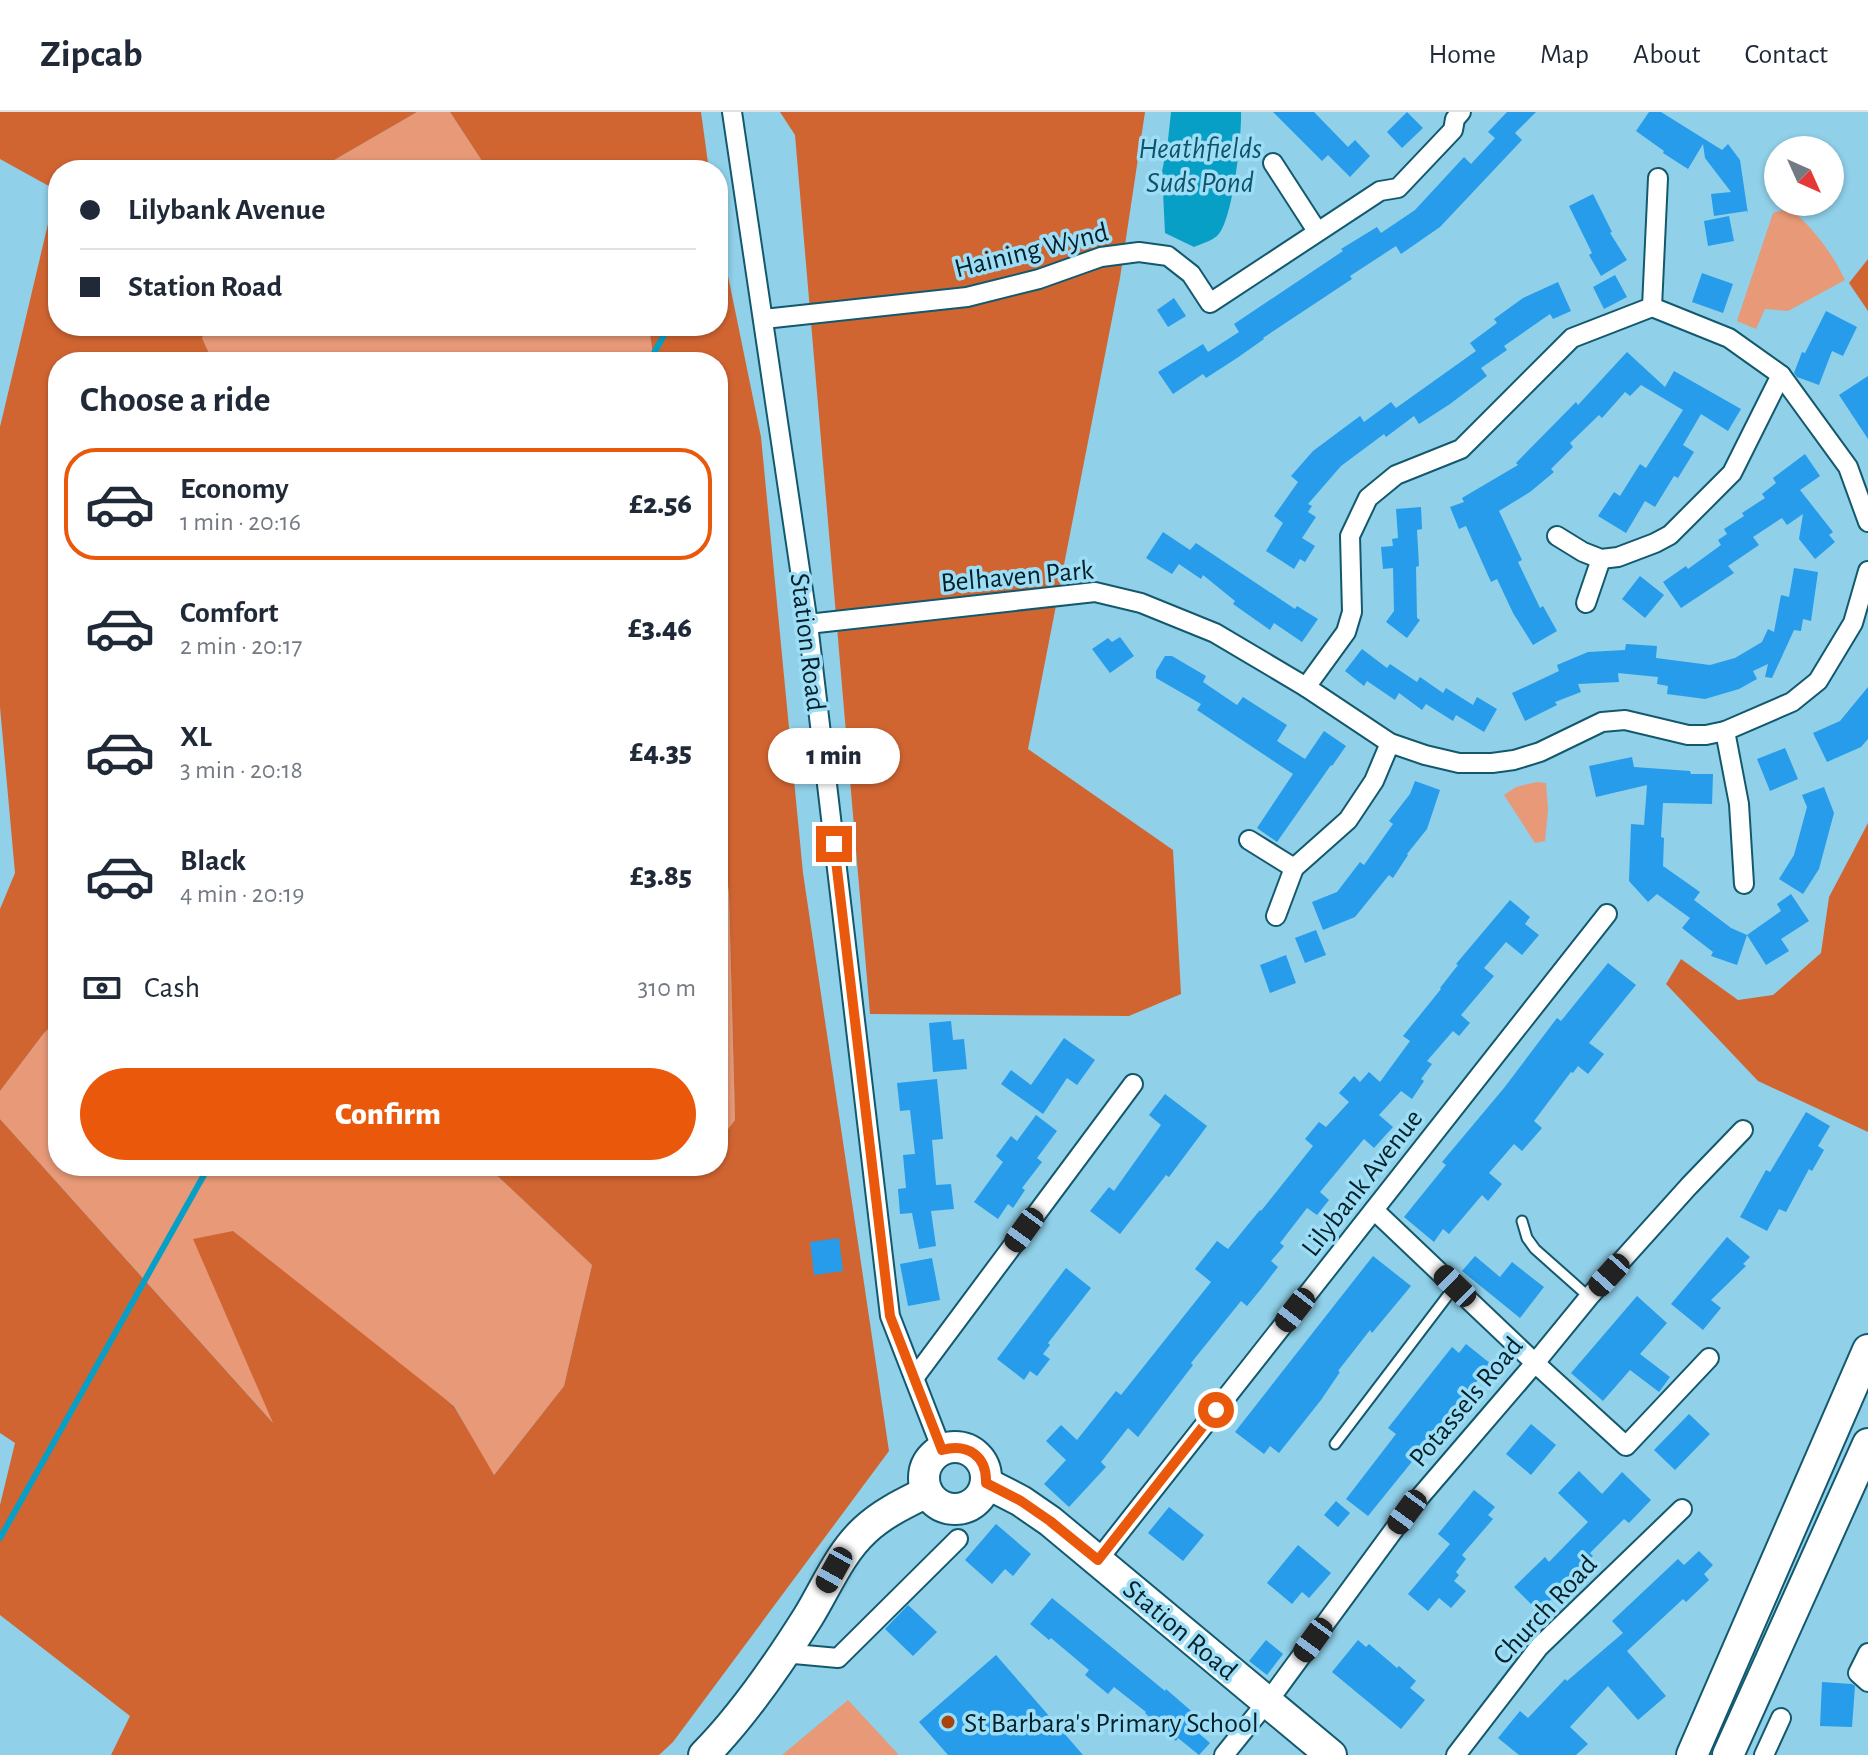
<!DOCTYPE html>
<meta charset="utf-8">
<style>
body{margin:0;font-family:"Alegreya Sans",sans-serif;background:#f6f6f7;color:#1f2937;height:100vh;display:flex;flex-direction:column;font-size:30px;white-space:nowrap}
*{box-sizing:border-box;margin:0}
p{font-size:26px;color:#747a83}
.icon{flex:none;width:44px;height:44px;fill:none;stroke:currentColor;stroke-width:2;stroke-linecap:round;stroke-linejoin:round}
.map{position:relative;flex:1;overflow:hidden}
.drawer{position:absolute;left:48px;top:240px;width:680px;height:824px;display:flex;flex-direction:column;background:#fff;border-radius:32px;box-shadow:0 2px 6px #0004}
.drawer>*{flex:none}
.hud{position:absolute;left:48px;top:48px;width:680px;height:176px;border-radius:32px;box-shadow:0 2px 6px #0004;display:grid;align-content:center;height:176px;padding:0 32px;background:#fff}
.needle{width:52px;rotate:135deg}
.tools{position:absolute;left:1764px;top:24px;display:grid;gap:16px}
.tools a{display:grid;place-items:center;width:80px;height:80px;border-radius:50%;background:#fff;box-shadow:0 2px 6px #0004;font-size:40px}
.end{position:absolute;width:36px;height:36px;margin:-18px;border:10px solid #ea580c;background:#fff;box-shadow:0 0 0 4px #fff}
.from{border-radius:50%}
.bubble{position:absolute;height:56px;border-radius:28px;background:#fff;box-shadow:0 2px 6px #0004;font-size:26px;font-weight:800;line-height:56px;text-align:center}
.car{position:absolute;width:24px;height:48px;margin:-24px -12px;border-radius:10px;box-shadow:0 0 6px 2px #0007;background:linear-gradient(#222 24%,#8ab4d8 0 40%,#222 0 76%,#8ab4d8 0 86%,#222 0)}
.hud b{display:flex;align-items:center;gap:28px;height:76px;font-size:30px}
.hud b+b{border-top:2px solid #e0e1e3}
.hud i{width:20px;height:20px;background:#1f2937}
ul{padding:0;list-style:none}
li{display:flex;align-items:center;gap:24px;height:112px;margin:0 16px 12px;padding:0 16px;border:4px solid transparent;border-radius:32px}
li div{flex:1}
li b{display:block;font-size:30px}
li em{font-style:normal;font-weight:800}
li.active{border-color:#ea580c}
li>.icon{width:72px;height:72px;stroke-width:1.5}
h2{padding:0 32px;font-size:36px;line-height:96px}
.pay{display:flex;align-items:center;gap:20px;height:88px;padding:0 32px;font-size:30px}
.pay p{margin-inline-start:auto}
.button{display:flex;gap:16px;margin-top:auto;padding:16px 32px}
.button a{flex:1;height:92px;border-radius:48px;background:#ea580c;color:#fff;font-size:32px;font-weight:800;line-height:92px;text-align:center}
header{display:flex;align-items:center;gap:48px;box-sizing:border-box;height:112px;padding:0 40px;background:#fff;border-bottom:2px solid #e0e1e3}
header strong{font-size:38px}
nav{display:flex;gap:44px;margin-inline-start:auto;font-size:28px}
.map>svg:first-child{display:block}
</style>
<header>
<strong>Zipcab</strong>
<nav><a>Home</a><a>Map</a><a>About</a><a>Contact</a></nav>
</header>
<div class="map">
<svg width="1868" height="1643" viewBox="0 0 1868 1643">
<rect width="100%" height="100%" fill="#90d0e9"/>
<g fill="#e79978">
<path d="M417,0H450L488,58H317Z"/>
<path d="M1789,96C1813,115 1832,141 1845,168L1788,199L1765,197L1756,217L1737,209L1773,101Z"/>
<path d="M208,214H649L654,250H213L202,226Z"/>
<path d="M1537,670L1546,671L1548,698L1545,729L1535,731L1504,683L1516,675Z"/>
<path d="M718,704L729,781L735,1008L718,1030Z"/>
<path d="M58,908V1054H487L592,1153L564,1274L493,1364L454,1293L194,1127L276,1314L0,1007V979L44,921Z"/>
<path d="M848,1588L899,1643H782Z"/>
</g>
<g fill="#d16532">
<path d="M0,0H417L317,58H58V214H208L202,226L213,250H58V548L51,596L58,595V908L44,921L0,979V797L15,761L0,595V315L56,78L0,47Z"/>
<path d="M450,0H701L709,58H488Z"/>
<path d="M780,0H1145L1120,166L1028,637L1173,738L1181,882L1129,904L870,902L795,23Z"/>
<path d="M718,115L761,325L803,761L889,1339L673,1630L659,1643H111L130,1604L0,1503V1393L15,1331L0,1321V1007L273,1311L193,1127L233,1119L454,1294L494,1363L564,1274L592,1153L487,1054H718V1030L735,1008L729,781L718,704V250H654L649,214H718Z"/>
<path d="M1868,147V199L1849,171Z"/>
<path d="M1868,711V1020L1758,969L1666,872L1681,847L1738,888L1773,883L1821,841L1829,785Z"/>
</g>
<path fill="#089fc6" d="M1171,0H1241C1242,22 1233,111 1217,124C1211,129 1201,132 1194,135L1165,121L1162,60L1168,28Z"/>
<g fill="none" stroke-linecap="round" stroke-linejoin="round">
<g stroke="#089fc6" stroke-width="6">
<path d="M649,250L669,214"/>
<path d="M0,1426L209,1054"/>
</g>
</g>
<g fill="#269cea">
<path d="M1273,0H1314L1348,35L1355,28L1370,44L1350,65L1328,43L1322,49Z"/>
<path d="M1407,0L1423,16L1402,36L1387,20Z"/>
<path d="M1507,0H1536L1515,21L1522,28L1440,115L1401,142L1396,134L1350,164L1352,167L1263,226L1264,227L1237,246L1206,266L1203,262L1173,282L1158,260L1203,232L1208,240L1239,220L1234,212L1343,139L1341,137L1377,115L1381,121L1415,98L1464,45L1471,52L1495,26L1488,20Z"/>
<path d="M1649,0H1661L1722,38L1728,32L1740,48L1748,102L1747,99L1714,104L1711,82L1731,80L1705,46L1703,32L1688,57L1663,41L1664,39L1636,19Z"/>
<path d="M1593,82L1612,120L1610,121L1627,148L1601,164L1589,143L1592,141L1569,94Z"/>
<path d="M1729,104L1734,129L1708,134L1704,109Z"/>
<path d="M1702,161L1733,172L1723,201L1692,190Z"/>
<path d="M1615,163L1627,185L1604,197L1593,175Z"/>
<path d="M1558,170L1571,199L1553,207L1550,202L1504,234L1507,238L1481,256L1487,264L1450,292L1419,312L1414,304L1386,325L1384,322L1341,354L1308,392L1312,394L1308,400L1316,405L1302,426L1315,434L1305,450L1300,447L1294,457L1266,439L1283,411L1274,404L1298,370L1291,364L1313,339L1360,304L1364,310L1391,290L1396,296L1476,239L1470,231L1497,211L1494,207L1523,186Z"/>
<path d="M1174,186L1186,204L1168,215L1157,198Z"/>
<path d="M1826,199L1857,215L1843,244L1832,239L1819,273L1797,265L1794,261L1802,240L1805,241Z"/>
<path d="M1627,240L1665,275L1674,259L1741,297L1728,319L1701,302L1683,333L1694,340L1678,366L1674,364L1655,395L1645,389L1626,421L1598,404L1614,380L1620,384L1640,352L1646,356L1683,298L1641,273L1630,284L1625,280L1602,306L1599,303L1570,331L1573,335L1551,357L1554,360L1530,380L1499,399L1522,448L1518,450L1540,496L1543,494L1557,519L1533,533L1513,501L1497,467L1491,470L1466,414L1459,417L1450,395L1464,390L1462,386L1518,353L1516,351L1576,290L1578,293Z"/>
<path d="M1868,264V327L1839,283Z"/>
<path d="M1805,342L1820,364L1800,378L1833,420L1829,423L1835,430L1815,447L1799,427L1803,402L1787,413L1782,406L1753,425L1759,433L1728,454L1734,461L1681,496L1663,470L1686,454L1688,457L1721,433L1718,428L1727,422L1724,417L1744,404L1742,401L1765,386L1762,382L1776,371L1773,366Z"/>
<path d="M1421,395L1422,417L1417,418L1419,454L1416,455L1417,506L1420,508L1407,526L1386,510L1394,499L1393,456L1383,457L1381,435L1393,434L1392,427L1398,426L1396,397Z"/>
<path d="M1163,420L1190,438L1196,431L1295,497L1297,494L1318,507L1302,530L1274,511L1270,518L1233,492L1235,489L1203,463L1201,467L1179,452L1172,462L1146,446Z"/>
<path d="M1794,456L1818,460L1811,509L1803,507L1801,519L1794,518L1772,566L1765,565L1768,552L1753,559L1757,567L1739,577L1705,587L1667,582L1668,574L1657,572L1658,565L1618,561L1619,570L1578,572L1581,580L1555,590L1557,593L1525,609L1512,581L1559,559L1557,553L1588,540L1625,538L1626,532L1657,534L1656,546L1710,553L1735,546L1762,530L1768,517L1774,520L1781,483L1789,485Z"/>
<path d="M1640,464L1664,483L1645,506L1622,487Z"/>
<path d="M1120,525L1134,544L1110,561L1092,537L1108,526L1112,530Z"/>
<path d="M1362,537L1387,556L1390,552L1417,570L1420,565L1443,581L1446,576L1473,593L1477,585L1497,597L1484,620L1456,603L1453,609L1426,592L1422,598L1399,581L1395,588L1367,569L1364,574L1345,559Z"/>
<path d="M1165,544H1172L1206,564L1203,570L1237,593L1243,585L1287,613L1277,629L1305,647L1324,619L1346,634L1332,654L1331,653L1277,730L1257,716L1293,662L1197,598L1201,592L1156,566V559Z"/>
<path d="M1868,575V627L1861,635L1827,650L1813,621L1840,609Z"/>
<path d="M1785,636L1798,667L1770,679L1757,647Z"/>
<path d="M1632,645L1634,655L1690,659L1691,662H1713L1712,692L1663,691L1661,725L1664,726L1663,754L1700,780L1694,788L1731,816L1747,823L1781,799L1777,792L1791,782L1809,809L1781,827L1789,839L1766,853L1747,823L1737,853L1711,844L1713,840L1682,816L1690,806L1657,782L1648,790L1629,769L1631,712L1644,713L1647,673L1596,685L1589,654Z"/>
<path d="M1415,669L1440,678L1427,717L1407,742L1408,743L1393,766L1389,763L1355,805L1323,818L1312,790L1337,780L1360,750L1364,753L1393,712L1389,709L1410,682Z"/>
<path d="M1824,675L1834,701L1819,757L1803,782L1779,767L1794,743L1807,695L1802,683Z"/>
<path d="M1510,788L1530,805L1525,812L1539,823L1522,843L1506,830L1484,856L1494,864L1461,903L1470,911L1459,924L1453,919L1427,949L1432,952L1421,967L1424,969L1412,987L1401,979L1379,1003L1393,1015L1374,1036L1364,1027L1320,1080L1329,1088L1317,1103L1307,1096L1280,1131L1284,1134L1271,1149L1278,1155L1261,1177L1247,1194L1241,1189L1191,1251L1193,1253L1138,1325L1128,1316L1101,1350L1106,1355L1069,1395L1044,1372L1066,1348L1046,1329L1061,1313L1077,1328L1116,1279L1121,1283L1211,1170L1195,1157L1217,1129L1228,1137L1260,1098L1261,1099L1313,1034L1305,1027L1319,1010L1326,1015L1349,990L1339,981L1354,964L1360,970L1369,960L1380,970L1410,929L1403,924L1441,877L1440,876L1458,853L1456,852Z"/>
<path d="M1316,818L1326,843L1305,851L1295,826Z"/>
<path d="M1286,843L1296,871L1270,881L1260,853Z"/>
<path d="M1608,851L1636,873L1589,931L1604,942L1588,962L1578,954L1573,961L1571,960L1534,1009L1542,1016L1522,1039L1514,1032L1489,1061L1502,1072L1488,1089L1482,1083L1449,1122L1443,1117L1434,1130L1404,1105L1446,1053L1442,1050L1504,976L1557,906L1561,909Z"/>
<path d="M951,909L953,928L964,927L967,957L933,960L929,911Z"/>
<path d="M1064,926L1095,948L1077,973L1067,966L1043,1002L1001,972L1011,958L1031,973Z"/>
<path d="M937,967L943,1027L932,1028L936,1073L951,1072L954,1097L931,1099L936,1134L919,1137L912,1101L900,1102L898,1077L906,1076L903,1043L915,1042L910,998L900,999L897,971Z"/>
<path d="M1165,982L1207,1014L1169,1065L1166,1063L1120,1122L1090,1099L1109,1075L1114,1079L1161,1013L1149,1003Z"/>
<path d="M1806,1000L1830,1014L1818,1034L1824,1038L1812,1059L1809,1057L1786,1100L1779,1097L1767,1119L1740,1105L1766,1058L1770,1060Z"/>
<path d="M1036,1003L1057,1019L1037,1046L1042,1050L1022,1076L1025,1078L1013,1096L1008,1092L998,1107L974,1090L1003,1050L996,1044L1011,1024L1017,1029Z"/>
<path d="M1727,1125L1750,1145L1743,1152L1746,1154L1711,1188L1721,1196L1703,1218L1671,1192Z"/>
<path d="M839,1126L843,1159L814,1163L810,1130Z"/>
<path d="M1373,1144L1411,1174L1372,1221L1370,1218L1338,1259L1340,1260L1321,1288L1279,1341L1270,1334L1264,1342L1235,1320Z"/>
<path d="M1475,1144L1500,1165L1512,1150L1544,1175L1520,1206L1462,1159Z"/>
<path d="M932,1146L940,1188L908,1194L900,1152Z"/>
<path d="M1066,1156L1091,1176L1048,1231L1050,1233L1043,1242L1050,1247L1037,1264L1030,1259L1024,1268L997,1247Z"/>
<path d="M1637,1184L1667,1211L1640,1242L1670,1265L1659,1280L1630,1258L1603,1289L1571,1261Z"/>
<path d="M1466,1232L1491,1252L1368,1404L1346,1387L1396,1322L1388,1316L1452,1235L1459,1241Z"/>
<path d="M1689,1302L1710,1322L1675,1358L1654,1338Z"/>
<path d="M1531,1312L1556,1333L1531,1363L1506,1342Z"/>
<path d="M1579,1359L1602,1382L1622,1360L1651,1388L1629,1411L1624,1407L1590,1441L1593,1444L1539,1500L1514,1475L1545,1445L1549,1450L1588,1410L1558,1381Z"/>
<path d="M1474,1378L1495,1395L1488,1403L1493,1407L1462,1443L1466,1447L1456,1460L1459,1463L1454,1469L1466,1479L1451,1496L1439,1486L1428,1499L1408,1482L1450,1432L1438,1422Z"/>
<path d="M1336,1389L1350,1401L1338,1415L1324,1403Z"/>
<path d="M1169,1395L1204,1423L1183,1449L1148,1421Z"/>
<path d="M996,1412L1031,1442L1013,1464L1005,1457L992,1472L965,1448Z"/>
<path d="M1298,1433L1331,1461L1309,1486L1302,1480L1292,1492L1267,1471Z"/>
<path d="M1699,1439L1713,1453L1704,1462L1709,1468L1686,1490L1683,1487L1627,1539L1666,1584L1638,1608L1608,1574L1570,1615L1588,1632L1576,1643H1519L1498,1626L1520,1599L1528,1606L1565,1567L1567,1569L1623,1521L1612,1509L1678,1447L1684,1453Z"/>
<path d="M1052,1486L1165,1579L1166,1577L1197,1604L1189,1613L1210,1631L1199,1643L1178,1626L1176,1629L1145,1601L1146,1600L1114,1575L1108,1582L1085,1563L1089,1558L1051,1526L1049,1528L1030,1512Z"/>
<path d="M908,1493L937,1520L913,1544L885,1517Z"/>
<path d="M1266,1528L1283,1542L1267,1563L1249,1549Z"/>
<path d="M1358,1528L1366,1535L1369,1532L1397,1556L1399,1554L1416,1569L1410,1576L1425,1588L1401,1617L1332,1560Z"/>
<path d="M996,1543L1083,1643H948L919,1610Z"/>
<path d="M1822,1570L1852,1572L1855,1574L1852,1615L1820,1614Z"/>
</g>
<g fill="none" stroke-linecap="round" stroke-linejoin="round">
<defs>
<g id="service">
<path d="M1522,1109L1527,1126L1535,1137L1589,1185"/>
<path d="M1335,1332L1455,1174"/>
</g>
<g id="minor">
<path d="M732,0L808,512L890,1204L942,1338"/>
<path d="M1273,51L1317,119"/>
<path d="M1652,195L1658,66"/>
<path d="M764,207L967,185L1039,167L1101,145L1139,140L1168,144L1191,162L1210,191L1380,79L1398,76L1453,18L1455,7L1461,0"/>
<path d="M1868,410L1848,355L1781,263L1729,226L1652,195L1572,226L1461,337L1396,363L1368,386L1350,424L1352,500L1346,520L1306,575L1390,631L1425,643L1459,651H1492L1514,648L1540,640L1602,610L1625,608L1688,623H1706L1725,619L1792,590L1818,569L1853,511L1868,459"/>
<path d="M1557,424L1583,440L1601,447L1618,445L1655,431L1670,423L1732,361L1781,263"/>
<path d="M1586,491L1601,447"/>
<path d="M808,512L1095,480L1141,491L1215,521L1306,575"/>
<path d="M1725,619L1739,692L1744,772"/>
<path d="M1249,728L1294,756L1348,708L1374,669L1390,631"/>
<path d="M1276,804L1294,756"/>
<path d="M1374,1098L1535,1251L1626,1334L1709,1246"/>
<path d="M915,1265L1133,972"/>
<path d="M1098,1448L1607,802"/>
<path d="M783,1541L838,1546L958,1427"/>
<path d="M1868,1541L1858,1561L1868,1570"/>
<path d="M1224,1643L1275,1580L1407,1400L1535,1251L1589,1185L1689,1074L1743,1018"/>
<path d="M1456,1643L1539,1535L1682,1397"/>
<path d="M1764,1643L1781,1606"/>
</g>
<g id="primary">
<circle cx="955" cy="1366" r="31"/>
<path d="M986,1371L1021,1389L1050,1409L1331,1643"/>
<path d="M704,1643C742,1605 779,1551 808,1505C826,1476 839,1442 865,1418C883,1401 905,1391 927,1380"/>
<path d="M1692,1643L1868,1238"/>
<path d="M1728,1643L1868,1332"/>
</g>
</defs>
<use href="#service" stroke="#13596e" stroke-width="13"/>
<use href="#minor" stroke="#13596e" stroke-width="22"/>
<use href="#primary" stroke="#13596e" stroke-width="34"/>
<use href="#service" stroke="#fff" stroke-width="9"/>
<use href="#minor" stroke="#fff" stroke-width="18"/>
<use href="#primary" stroke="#fff" stroke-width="30"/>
</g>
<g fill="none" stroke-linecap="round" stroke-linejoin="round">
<path stroke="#ea580c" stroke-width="10" d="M834,732L890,1204L942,1338C968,1331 987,1344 986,1371L1021,1389L1050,1409L1098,1448L1216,1298"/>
</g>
<circle fill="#a7440d" stroke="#9ddef6" stroke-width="3" cx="948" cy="1610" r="8"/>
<g text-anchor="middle" stroke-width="7" stroke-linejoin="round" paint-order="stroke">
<g font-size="28" fill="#052029" stroke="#9ddef6">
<text transform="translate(1031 137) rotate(-14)" y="10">Haining Wynd</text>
<text transform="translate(1017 463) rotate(-5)" y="10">Belhaven Park</text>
<text transform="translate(809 530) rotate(83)" y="10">Station Road</text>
<text transform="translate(1361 1070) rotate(-52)" y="10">Lilybank Avenue</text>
<text transform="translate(1465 1289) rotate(-50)" y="10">Potassels Road</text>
<text transform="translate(1544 1497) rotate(-47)" y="10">Church Road</text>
<text transform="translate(1181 1517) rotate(40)" y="10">Station Road</text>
</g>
<g font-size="28" fill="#052029" stroke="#9ddef6" text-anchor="start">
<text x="964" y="1620">St Barbara's Primary School</text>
</g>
<g font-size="30" font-style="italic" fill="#0e5469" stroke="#9ddef6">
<text x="1200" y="46">Heathfields<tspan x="1200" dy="34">Suds Pond</tspan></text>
</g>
</g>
</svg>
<div class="tools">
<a><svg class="needle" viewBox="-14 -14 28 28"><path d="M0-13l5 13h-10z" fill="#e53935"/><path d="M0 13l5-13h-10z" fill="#747a83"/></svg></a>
</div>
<i class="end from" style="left:1216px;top:1298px"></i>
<i class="end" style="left:834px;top:732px"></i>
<div class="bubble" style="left:768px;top:616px;width:132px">1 min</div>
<i class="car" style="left:1024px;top:1118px;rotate:216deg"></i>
<i class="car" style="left:1609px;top:1163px;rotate:222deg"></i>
<i class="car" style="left:1455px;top:1174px;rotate:314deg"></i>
<i class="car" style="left:1295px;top:1198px;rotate:218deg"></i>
<i class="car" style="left:1407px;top:1400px;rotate:216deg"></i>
<i class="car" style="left:834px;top:1458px;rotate:209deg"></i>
<i class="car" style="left:1313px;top:1528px;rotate:216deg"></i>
<div class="hud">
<b><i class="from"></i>Lilybank Avenue</b>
<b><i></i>Station Road</b>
</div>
<section class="drawer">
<h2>Choose a ride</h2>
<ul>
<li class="active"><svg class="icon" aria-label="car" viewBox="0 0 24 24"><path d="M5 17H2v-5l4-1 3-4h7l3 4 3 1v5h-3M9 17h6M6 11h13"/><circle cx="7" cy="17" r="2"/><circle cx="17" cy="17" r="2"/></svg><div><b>Economy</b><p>1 min · 20:16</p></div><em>£2.56</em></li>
<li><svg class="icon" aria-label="car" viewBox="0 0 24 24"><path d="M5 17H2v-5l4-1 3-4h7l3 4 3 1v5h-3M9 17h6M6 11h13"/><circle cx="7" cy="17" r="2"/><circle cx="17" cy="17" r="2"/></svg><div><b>Comfort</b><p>2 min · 20:17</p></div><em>£3.46</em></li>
<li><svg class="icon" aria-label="car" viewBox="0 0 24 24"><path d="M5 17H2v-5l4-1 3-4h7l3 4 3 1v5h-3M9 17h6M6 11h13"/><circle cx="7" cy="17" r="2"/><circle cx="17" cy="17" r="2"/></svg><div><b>XL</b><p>3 min · 20:18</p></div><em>£4.35</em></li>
<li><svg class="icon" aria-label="car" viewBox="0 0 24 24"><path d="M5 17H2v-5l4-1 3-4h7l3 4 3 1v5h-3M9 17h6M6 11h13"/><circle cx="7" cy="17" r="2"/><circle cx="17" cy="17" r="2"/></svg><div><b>Black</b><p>4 min · 20:19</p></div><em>£3.85</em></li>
</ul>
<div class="pay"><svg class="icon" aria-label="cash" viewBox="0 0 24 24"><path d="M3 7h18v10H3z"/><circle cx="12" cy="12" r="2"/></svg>Cash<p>310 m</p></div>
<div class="button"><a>Confirm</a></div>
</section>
</div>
